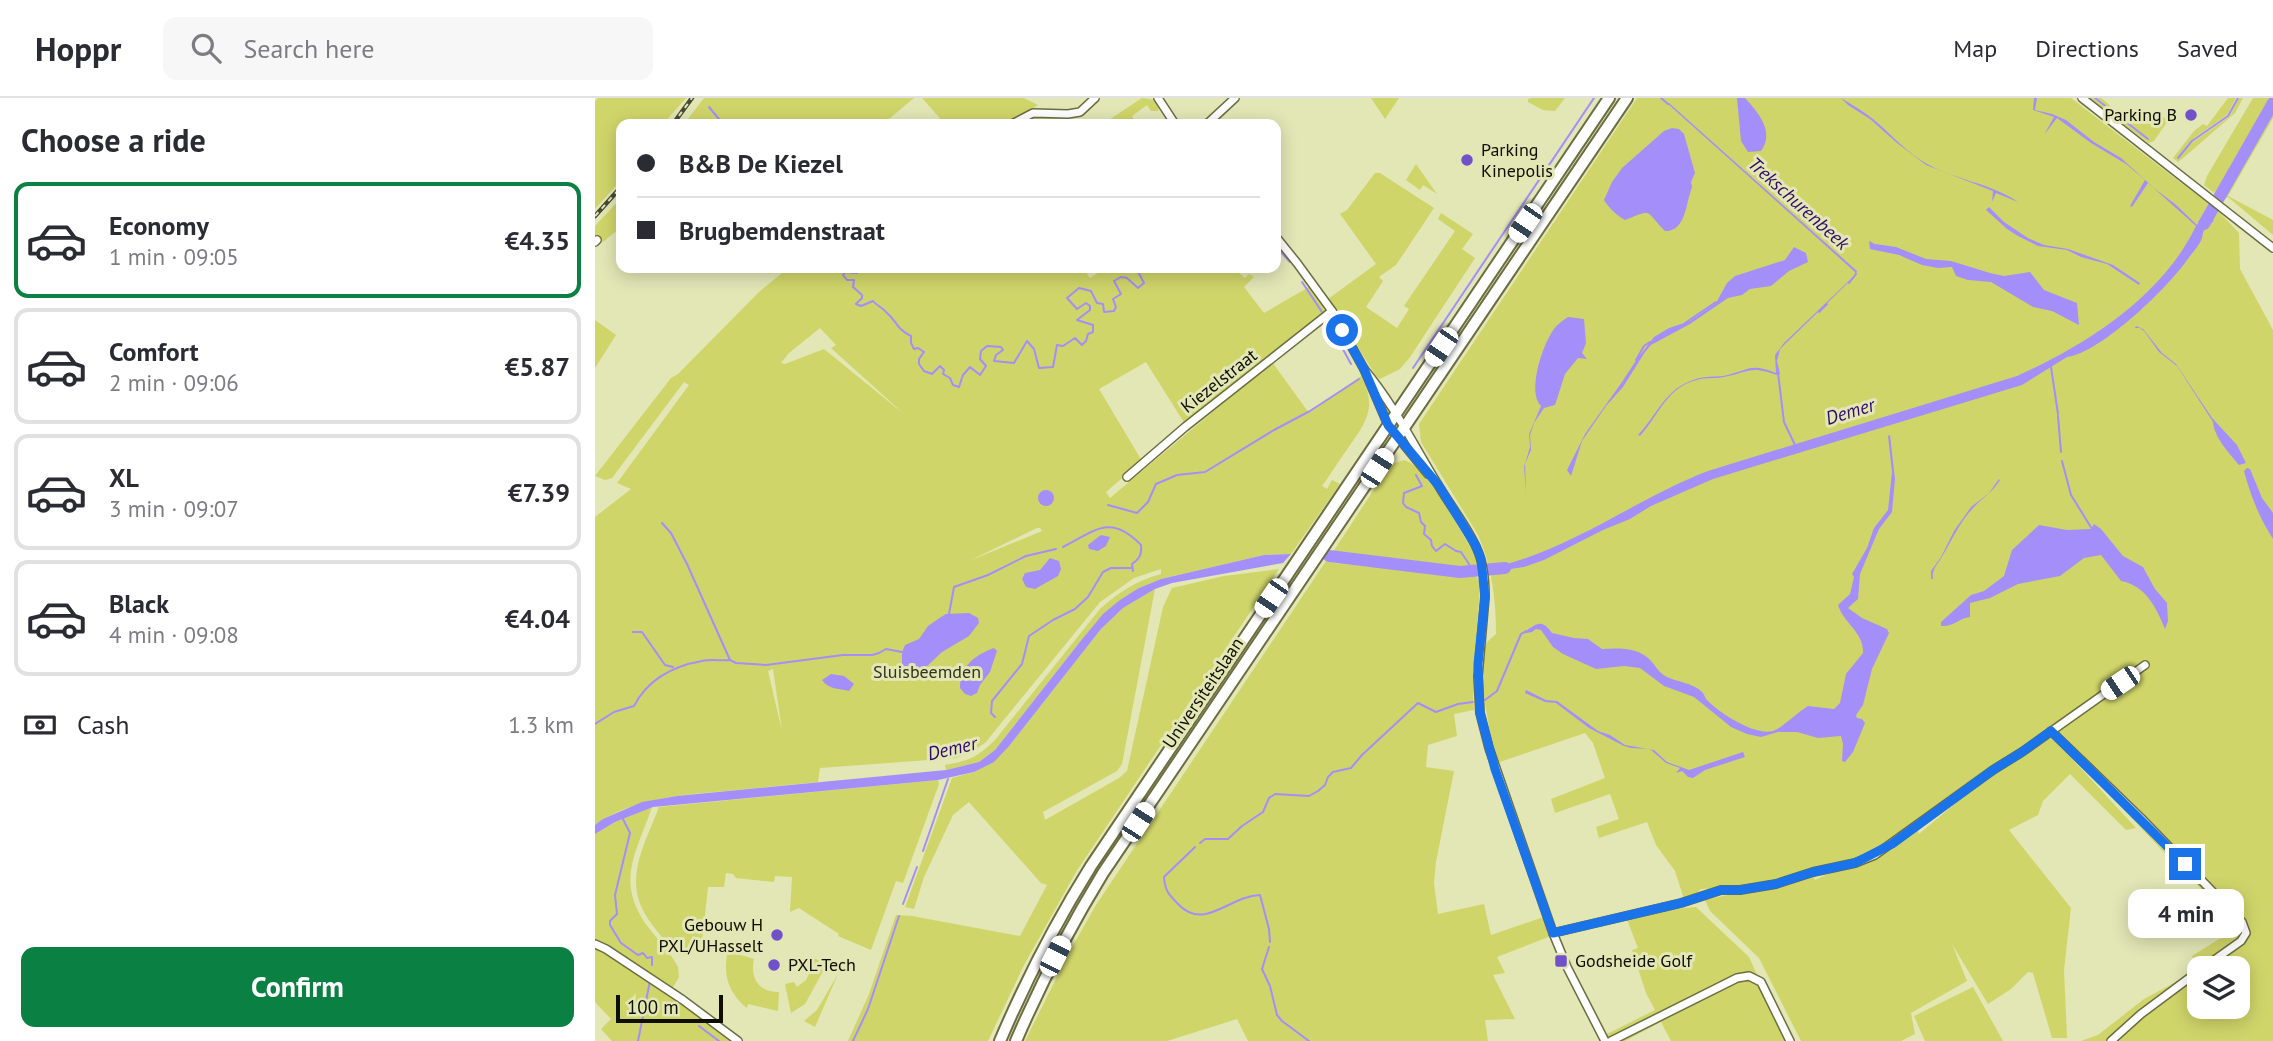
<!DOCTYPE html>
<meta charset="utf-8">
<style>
body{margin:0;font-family:"PT Sans",sans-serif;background:#f7f7f7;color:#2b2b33;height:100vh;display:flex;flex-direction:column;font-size:26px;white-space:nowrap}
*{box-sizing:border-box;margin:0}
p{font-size:23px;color:#7c7c81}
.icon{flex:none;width:38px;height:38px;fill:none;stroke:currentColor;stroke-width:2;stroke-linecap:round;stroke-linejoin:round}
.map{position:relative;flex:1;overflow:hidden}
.panel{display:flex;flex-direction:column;background:#fff;width:595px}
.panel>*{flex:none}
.hud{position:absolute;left:21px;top:21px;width:665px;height:154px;border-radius:14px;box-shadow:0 4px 18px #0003;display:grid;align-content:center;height:154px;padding:0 21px;background:#fff}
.controls{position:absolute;left:1592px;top:858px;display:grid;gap:14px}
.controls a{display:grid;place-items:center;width:63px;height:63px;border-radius:14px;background:#fff;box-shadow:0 4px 18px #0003;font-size:35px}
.scale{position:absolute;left:21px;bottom:18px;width:107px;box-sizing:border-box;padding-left:7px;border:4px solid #0f0f01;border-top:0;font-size:19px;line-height:24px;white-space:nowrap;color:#0f0f01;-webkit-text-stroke:5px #e3e6b5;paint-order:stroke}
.end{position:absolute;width:32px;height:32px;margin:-16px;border:9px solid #1a73e8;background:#fff;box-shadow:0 0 0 4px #fff}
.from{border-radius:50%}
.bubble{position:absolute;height:49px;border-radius:14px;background:#fff;box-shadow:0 4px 18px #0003;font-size:23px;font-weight:800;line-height:49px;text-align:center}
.car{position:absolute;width:21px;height:42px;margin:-21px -10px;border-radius:9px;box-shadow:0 0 5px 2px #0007;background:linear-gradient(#fff 24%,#345 0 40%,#fff 0 76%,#345 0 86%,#fff 0)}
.hud b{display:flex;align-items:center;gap:24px;height:66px;font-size:26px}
.hud b+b{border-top:2px solid #e1e1e2}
.hud i{width:18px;height:18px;background:#2b2b33}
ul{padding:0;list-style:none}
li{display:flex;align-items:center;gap:21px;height:116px;margin:0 14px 10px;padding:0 7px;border:4px solid #e1e1e2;border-radius:14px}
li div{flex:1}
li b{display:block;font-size:26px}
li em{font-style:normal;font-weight:800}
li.on{border-color:#0b8043}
li>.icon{width:63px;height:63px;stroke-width:1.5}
h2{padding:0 21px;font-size:32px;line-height:84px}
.pay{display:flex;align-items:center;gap:18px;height:77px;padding:0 21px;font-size:26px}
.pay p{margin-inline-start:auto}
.button{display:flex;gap:14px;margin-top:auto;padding:14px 21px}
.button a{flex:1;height:80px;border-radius:14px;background:#0b8043;color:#fff;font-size:28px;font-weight:800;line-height:80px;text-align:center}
header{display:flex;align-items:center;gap:42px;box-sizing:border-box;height:98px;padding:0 35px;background:#fff;border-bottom:2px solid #e1e1e2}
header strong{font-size:33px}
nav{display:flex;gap:38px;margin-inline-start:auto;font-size:24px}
.search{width:490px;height:63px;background:#f7f7f7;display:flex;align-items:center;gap:18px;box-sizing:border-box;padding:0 24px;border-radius:14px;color:#7c7c81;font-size:26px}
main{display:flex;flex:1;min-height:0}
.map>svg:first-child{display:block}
</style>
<header>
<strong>Hoppr</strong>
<div class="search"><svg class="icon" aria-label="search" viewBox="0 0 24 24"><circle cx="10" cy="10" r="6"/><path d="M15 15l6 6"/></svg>Search here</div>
<nav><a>Map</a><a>Directions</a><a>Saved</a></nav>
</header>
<main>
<section class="panel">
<h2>Choose a ride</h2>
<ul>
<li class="on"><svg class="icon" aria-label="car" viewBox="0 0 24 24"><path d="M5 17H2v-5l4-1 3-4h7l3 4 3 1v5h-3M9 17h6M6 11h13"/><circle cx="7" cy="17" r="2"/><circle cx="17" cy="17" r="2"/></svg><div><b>Economy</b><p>1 min · 09:05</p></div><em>€4.35</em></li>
<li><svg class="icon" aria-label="car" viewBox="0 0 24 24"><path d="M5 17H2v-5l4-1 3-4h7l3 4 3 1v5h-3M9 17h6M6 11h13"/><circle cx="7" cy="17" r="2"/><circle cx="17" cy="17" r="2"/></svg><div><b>Comfort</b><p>2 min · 09:06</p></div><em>€5.87</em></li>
<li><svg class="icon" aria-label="car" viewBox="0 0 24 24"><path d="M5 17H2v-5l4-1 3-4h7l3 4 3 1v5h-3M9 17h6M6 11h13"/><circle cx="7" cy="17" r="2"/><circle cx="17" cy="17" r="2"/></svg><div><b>XL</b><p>3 min · 09:07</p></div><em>€7.39</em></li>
<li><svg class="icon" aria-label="car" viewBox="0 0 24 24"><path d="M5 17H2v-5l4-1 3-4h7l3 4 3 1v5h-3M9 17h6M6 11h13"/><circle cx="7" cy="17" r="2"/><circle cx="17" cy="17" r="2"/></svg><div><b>Black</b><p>4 min · 09:08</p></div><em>€4.04</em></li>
</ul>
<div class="pay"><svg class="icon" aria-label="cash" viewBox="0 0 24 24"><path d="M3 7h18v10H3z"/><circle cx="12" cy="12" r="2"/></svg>Cash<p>1.3 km</p></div>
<div class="button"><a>Confirm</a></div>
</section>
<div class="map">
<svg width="1678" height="943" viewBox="0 0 1678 943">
<rect width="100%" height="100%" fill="#e3e6b5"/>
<g fill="#d0d56a" fill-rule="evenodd">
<path d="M3,0H91L68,26H26V82L0,111V3Z"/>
<path d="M109,0H319L288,26H89Z"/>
<path d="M327,0H429L443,7L413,26H350Z"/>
<path d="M547,0L560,2L564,7L563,13H556L552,7L537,18L542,26H508Z"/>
<path d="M776,0H804L790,21Z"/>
<path d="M937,0H970L960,13L948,12L933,4V1Z"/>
<path d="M1042,0H1476L1625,115L1644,135L1645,171L1678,232V943H1486L1503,937L1549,901L1603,872L1597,858L1624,841L1653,835L1582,768L1456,635L1451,634L1431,646L1321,724L1324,736L1388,682L1457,639L1541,730L1531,732L1475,676L1448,703L1443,717L1414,732L1476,810L1469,872L1472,940H1457L1438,875L1433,874L1416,891L1393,906L1357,846L1372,883L1316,915L1320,936L1306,943H1206L1164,860L1115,813L1110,802L1178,787L1218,776L1220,782L1244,771H1220L1144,790L1106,791L1091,807L1080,773L1061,747L1052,724L1004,740L1001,729L1024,721L1015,696L960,715L956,701L1010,680L998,645L990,635L902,665C896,641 879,564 892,544C895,541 898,539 901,536C901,502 897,468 883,437L826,344L824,326ZM1605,870H1643V908H1605Z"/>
<path d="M1493,0H1498L1553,42L1554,41L1502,0H1506C1513,5 1520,13 1528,17C1542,24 1558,13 1572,21V24L1559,43L1554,45Z"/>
<path d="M1633,0H1641L1632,17L1599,40L1582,61L1598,44L1634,19L1644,0H1648L1640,15L1587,61L1583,64L1578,60L1599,33L1608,26L1612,28Z"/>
<path d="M1658,0H1677L1627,87L1619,95L1609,87L1612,78Z"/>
<path d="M1678,10V20L1633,98L1678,122V137L1633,99L1628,102L1632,91Z"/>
<path d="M441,18H460L475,26H423Z"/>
<path d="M821,66L842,96L828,87L825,92L811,82Z"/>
<path d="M780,75H785L839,110L801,167L784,179L788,183L771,209L802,230L814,211L809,208L860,133L843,121L846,115L878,136L867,151L880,160L815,259L805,271L785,281L781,278L733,201L781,166L745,116L752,112Z"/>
<path d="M26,100V129L8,144L2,139L0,141V128Z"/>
<path d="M193,170H488L495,180L507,172L506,170H638L650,180L654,176L659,179L649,189L669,215L714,189L731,214L590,326L551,264L504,291L547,363L511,394L515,400L677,264L714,315L766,278C783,310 771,324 753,350C744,362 736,376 727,388L732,391L737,382L745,386L696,456L669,457L566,481L544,490L484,545L400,652L384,664L351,672L350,667C376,662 381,660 400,642L505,511C522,495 543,482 566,476V471L539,480L505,504L390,645L374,655L361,660L225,670L223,684C192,687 161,690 131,693C86,697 38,700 0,727V419L36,391L22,385L94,287L89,284L17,380L10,382L0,378L76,280L83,276L164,194ZM225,230L241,247L236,250L309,316L229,251L190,266L186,265L194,255ZM442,430H445L447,433L374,463ZM178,571L187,633L173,573Z"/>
<path d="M0,222L21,237L0,270Z"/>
<path d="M809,362C834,369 867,436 881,459L883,467L867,471L738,454L791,373L800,365Z"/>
<path d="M731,463L738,465L847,476L881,478L885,485L878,598L879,612L859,616L862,638L833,647L831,669L859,673L841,764L839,785L843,816L889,806L896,837L949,819L956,838L902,859L910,875L898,877L920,921L890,922L893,943H653L642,921L572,943H430L476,851L501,807Z"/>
<path d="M684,471L481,774L429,867L393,943H253L274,896L301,817L317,818L425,838L452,787L446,785L374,704L358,717L329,779L319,811L310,809L357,680L379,674L415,647L506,531L528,510L560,491L527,666L522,673L448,714L450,722L524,680L532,673L568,509L577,490L629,478Z"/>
<path d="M343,682L344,686L308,785L301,783L276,852L243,838L244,836L204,810L195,814L197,779L180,778L179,784L141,780L138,776L131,775L129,789H113L107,844L80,855C67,838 48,820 43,799C35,769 54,736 64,709Z"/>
<path d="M57,709C41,756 20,783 53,829C63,842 75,854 83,869L84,879L77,891L0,844V736L20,724Z"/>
<path d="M1101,809L1154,859L1192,943H1076L1066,924L1030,943H1013L1010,937L1060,912L1051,895L1037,852L1043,850L1031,819L1067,812Z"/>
<path d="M0,848L10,852L140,943H17L6,931L16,921L0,904Z"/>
<path d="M133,853L159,861C155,880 163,894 184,894L183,913L153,906L152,910C134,896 127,876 133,853Z"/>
<path d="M216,859L232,866L210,906L196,915L190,886L199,884L202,889L211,882L214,876Z"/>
<path d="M243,876L220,929L209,923L222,912Z"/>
<path d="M1378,889L1408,943H1330L1319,918Z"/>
</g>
<g fill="#a48efa">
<path d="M1142,0H1150C1163,14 1180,34 1166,53L1153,54L1146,43Z"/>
<path d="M1246,0C1256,6 1268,13 1278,21C1296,36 1312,55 1332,66C1361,82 1395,85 1423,104L1401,95L1397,104L1398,93L1331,67L1302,45L1275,21L1253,7Z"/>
<path d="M1439,0H1442L1440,12L1457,16L1471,22L1499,44L1526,60L1560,91L1580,106L1602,127L1612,110L1619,118L1618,124C1609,129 1609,131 1607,140C1605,146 1599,153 1595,158C1576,187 1506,255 1472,259L1427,287L1118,381L1056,408L1035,421L1008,432L949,462L929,469L895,474L894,470C970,456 1040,401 1113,373L1422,278C1491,247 1567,199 1601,128L1553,85L1537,109L1535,108L1550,82L1531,66L1496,45L1462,20L1449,37L1459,19L1438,12Z"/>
<path d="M1074,5L1262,173L1261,177L1185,251L1182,263L1185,276L1182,277C1155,267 1154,274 1129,279C1120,281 1111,279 1102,282C1072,289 1064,317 1045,338L1043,337C1063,316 1070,290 1101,281C1110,278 1119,279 1128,278C1153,273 1154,264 1181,275L1180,257L1189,245L1260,177V174L1073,6Z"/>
<path d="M1077,30L1084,31L1089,36L1100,75L1096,84L1097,89C1091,104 1091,134 1070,133C1050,113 1059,110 1030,122C1021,117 1014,110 1009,102L1017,84L1027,70L1069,33Z"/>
<path d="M1394,109L1409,124L1433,140L1449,147L1473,151L1518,167L1545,185L1544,187L1512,166L1486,159L1472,152L1443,148L1423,138L1412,131L1391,112Z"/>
<path d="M1274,143L1280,146L1301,149L1331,161L1356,163L1395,175L1409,178L1435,174L1449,192L1482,205L1484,227L1457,213L1438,209L1396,184L1373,182L1361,178L1357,169L1343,170L1327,167L1304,157L1275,151Z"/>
<path d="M1199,149L1211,155L1213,164L1194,173L1176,188L1155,191L1147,197L1133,200L1095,226L1056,247L1050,254L1028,289L1011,308L987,343L976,378L972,372L990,336L1027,284L1042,261L1059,239L1074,230L1095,223L1121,205L1132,185L1140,178L1190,162Z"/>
<path d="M973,219L989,221L991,245L987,255L992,261L983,260L970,276L960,307L949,310L939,325L935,337L936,352L930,366L931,395L929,369L935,349L934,336L946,308C932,294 947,249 957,234C961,227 967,223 973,219Z"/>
<path d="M1541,228L1548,231L1567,255L1581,266L1617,320L1642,347L1651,365L1644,367C1634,355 1619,339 1618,324L1582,268L1564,254L1549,233L1545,230H1540Z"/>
<path d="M1295,337L1300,381L1297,414L1284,431L1265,476L1263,501L1253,510L1267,520L1292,531L1294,535L1277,571L1268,607L1261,617L1262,620L1267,621L1270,625L1258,654L1250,664L1247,663L1248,646L1246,638L1223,640L1202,634H1183L1166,639L1152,636L1136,629L1099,599L1069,588L1045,570L1029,568L1001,571L968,556L958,549L946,532L941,531L937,534L926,536C940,528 945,518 957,535L979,540L993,541L1007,551C1024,550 1045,549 1057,564C1062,570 1064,575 1072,579C1083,584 1097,585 1106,593C1110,597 1109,598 1112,602C1124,615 1160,638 1178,633C1187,630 1203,614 1213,608L1239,611L1245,605L1251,576L1268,555C1269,534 1249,526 1243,507L1255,496L1259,479L1257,476L1272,450L1279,430L1293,412L1297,374L1293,338Z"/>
<path d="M1652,370L1655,371L1667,400L1678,415V441C1664,419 1656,399 1649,373Z"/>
<path d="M1404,381L1405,382C1398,394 1387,400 1378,410C1365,424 1358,440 1348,457C1344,465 1336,471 1338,481H1336V473L1346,459L1359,433L1376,409L1394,395Z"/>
<circle cx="451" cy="400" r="8"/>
<path d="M1499,426L1506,431L1528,458L1548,469L1560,491L1572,505L1573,523L1570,531C1561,509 1551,488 1526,483L1506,457L1489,460L1465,478L1423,486L1395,500L1375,505V519C1364,520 1359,529 1346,528V524L1376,497L1389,493L1409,478L1417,452L1444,427L1472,432L1496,431Z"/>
<path d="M506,437L515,439L511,448L503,453L494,451L493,447Z"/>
<path d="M696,456L688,465L577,485L560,491L528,510L506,531L415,647L399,664L379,674L343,682L58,709L20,724L0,736V727L8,721L47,704L82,698L351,672L384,664L400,652L484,545L508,516L525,502L544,490L566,481L669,457Z"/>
<path d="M455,460L464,463L466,471L463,478L440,491L431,489L427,481L430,475L445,472Z"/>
<path d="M374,515L383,520L384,525L374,538L347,554L328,572L313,573L307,569V554L310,547L324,541L333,528L346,519L351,516Z"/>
<path d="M399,550L402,553L395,574L385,587L382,595L376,598L370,596L365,590C365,568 380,557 399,550Z"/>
<path d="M236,576L249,578L259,586L254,593C243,590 234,592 227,582Z"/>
<path d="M931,592L951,602L962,603L1003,633L1015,637L1030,647L1059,652L1072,664L1094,672L1148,654L1150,659L1110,672L1098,680L1093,679L1087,673L1081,675L1085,670L1071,665L1055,651L1036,650L1029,648L994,630L961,605L950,604L930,595Z"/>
</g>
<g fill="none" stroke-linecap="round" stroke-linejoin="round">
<g stroke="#a48efa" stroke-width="2">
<path d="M1066,0L1073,6"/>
<path d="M1500,0L1553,41"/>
<path d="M114,9L128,26"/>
<path d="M1583,60L1597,43L1633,18L1643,0"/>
<path d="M681,149L695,164"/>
<path d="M260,170L262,175L250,174L248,177L252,182H259L258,189L267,197V200L261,206L266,208L278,203C282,208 287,209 291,214C303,224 300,230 316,238V245L319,251L323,250L329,254L324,261V266L329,273L337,276L345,268L349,272L348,276L355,280L358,287L364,289L368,277L375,269L385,277L391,268L385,261L386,253L392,248L406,249L408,252L401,257L399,263L419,265L432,243L439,251L444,270L458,269L462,247L468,248L480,240L487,247L491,243L493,236L498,234V227L482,222L495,212V208L491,205L482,211L472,200L484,190L496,193L502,205L508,206L509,214L519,213L521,209L518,201L526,196L519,183L526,179L532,180L543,190L549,185L541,170"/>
<path d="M707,184L727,214"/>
<path d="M1254,185L1261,176"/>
<path d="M1224,214L1232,206"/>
<path d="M732,222L756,266"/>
<path d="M1090,225L1121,204"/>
<path d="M1041,262L1049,248L1055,244"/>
<path d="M1456,269L1463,316"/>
<path d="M818,270L999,0"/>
<path d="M1183,275L1189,324L1200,347"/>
<path d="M1463,318L1466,354"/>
<path d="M1467,363L1476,397L1497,431"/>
<path d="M821,377L827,388L809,395L808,405L811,409L824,415L826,424L830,428L829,436L836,442L837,448L841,453L850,446L861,453L866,454L874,466L877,474"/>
<path d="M513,407L542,415L553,404L561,386L582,377L610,374L679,332L715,313L764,281"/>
<path d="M67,425L76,435L92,466L135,562L141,565L171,567L248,557H277L284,555L291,551L307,554"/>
<path d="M468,449C500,433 515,415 546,447C547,457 544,461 537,466L538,473"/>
<path d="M354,516L359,489L393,477L431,458L461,451"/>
<path d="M38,534H47L70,567L78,569"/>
<path d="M890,602L902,593L926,536L931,533"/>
<path d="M400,619L396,615L397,603L427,566L434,538L458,522L480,511L493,499L508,474L516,470H536"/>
<path d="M0,626L19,614L39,608C53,581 78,568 107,563C116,561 126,563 135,562"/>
<path d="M27,719L35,735L20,797L22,816L15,823V827L26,845L43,857L48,855L52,860L57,859V867"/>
<path d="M605,745L610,741H633L647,728L668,714L674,700L680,696L714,698L723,693L730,687L733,679L738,674L756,670L767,657L823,605L841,614L863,606L878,604"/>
<path d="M600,749L569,779C570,793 574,797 584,807C610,833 634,798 665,797L674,831L675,844"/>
<path d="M328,753L353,681"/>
<path d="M308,806L322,769"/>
<path d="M674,849L667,871L675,888L682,917L687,923L714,943"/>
<path d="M104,928L124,943"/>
<path d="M43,943L55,883"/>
<path d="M258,943L273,911L304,818"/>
</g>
<g stroke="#a48efa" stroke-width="12">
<path d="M1609,126L1678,5"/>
<path d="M734,458L865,474L910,470"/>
</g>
<defs>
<g id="minor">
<path d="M563,0L580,26"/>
<path d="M1487,0L1678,150"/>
<path d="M417,26L438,15L473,16L485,14L500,0"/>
<path d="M612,26L640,0"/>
<path d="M681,139L702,165L737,213L769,271L793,327L833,376"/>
<path d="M0,144L2,142"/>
<path d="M769,271C800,308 820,350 845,390C857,410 873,430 882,451C889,466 890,483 890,499L883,579L885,615L894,650L958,835L972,869L1010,943"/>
<path d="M532,379L590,329L737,213"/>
<path d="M1456,633L1546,720L1647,824L1651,835L1646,843L1608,870"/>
<path d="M958,835L1086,805L1126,792H1145L1181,786L1218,774L1260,765L1280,757L1398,672L1427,654L1550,567"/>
<path d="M0,846L11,851L88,902L143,943"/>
<path d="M1016,943L1142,880L1154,878L1166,884L1195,943"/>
<path d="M1516,943L1546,916L1605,872"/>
</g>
<g id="trunk">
<path d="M405,943C431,882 461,824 496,768L1014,0"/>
<path d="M421,943C446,885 475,829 508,775L1032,0"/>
</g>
</defs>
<use href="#minor" stroke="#6b6e41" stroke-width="10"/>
<use href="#trunk" stroke="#6b6e41" stroke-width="14"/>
<use href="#minor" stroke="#fff" stroke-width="7"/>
<use href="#trunk" stroke="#fff" stroke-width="10"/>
<defs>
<g id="rail">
<path d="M78,26L97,0"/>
<path d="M0,118L26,89"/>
</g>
</defs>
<use href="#rail" stroke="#494a33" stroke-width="4.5"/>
<use href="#rail" stroke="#e3e6b5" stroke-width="2" stroke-dasharray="5" stroke-linecap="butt"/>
</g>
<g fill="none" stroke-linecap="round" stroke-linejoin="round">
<path stroke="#1a73e8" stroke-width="9" d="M747,232L769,271L793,327L844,388L881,448L886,461L890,499L883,566L885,615L900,671L958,835L1086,805L1126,792H1145L1181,786L1218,774L1260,765L1297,746L1398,672L1427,654L1456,633L1590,766"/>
</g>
<g fill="#7151ca" stroke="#e3e6b5" stroke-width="2.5">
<circle cx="1596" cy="17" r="7"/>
<circle cx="872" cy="62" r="7"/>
<circle cx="182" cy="837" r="7"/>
<rect x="959" y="856" width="14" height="14" rx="3.5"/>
<circle cx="179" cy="867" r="7"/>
</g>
<g text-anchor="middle" stroke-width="6" stroke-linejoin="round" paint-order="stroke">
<g font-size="18" fill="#0f0f01" stroke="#e3e6b5" text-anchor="start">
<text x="1582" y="23" text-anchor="end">Parking B</text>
<text x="886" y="58">Parking<tspan x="886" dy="21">Kinepolis</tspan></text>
<text x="168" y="833" text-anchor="end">Gebouw H<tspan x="168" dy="21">PXL/UHasselt</tspan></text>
<text x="980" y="869">Godsheide Golf</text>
<text x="193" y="873">PXL-Tech</text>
</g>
<g font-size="18" fill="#0f0f01" stroke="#e3e6b5">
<text transform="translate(624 283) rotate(-38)" y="6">Kiezelstraat</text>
<text transform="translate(608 595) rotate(-56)" y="6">Universiteitslaan</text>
</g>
<g font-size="18" fill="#31331c" stroke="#e3e6b5">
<text x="332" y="580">Sluisbeemden</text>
</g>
<g font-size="19" font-style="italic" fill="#30096b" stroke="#e3e6b5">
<text transform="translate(1204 105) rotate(42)" y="7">Trekschurenbeek</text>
<text transform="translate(1255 313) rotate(-17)" y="7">Demer</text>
<text transform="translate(357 650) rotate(-13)" y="7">Demer</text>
</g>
</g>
</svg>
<div class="controls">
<a><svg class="icon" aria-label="layers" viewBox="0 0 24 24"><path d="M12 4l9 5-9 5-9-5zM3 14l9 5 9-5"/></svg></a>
</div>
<div class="scale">100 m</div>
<i class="end from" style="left:747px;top:232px"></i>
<i class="end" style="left:1590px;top:766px"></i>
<div class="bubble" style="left:1533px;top:791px;width:116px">4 min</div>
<i class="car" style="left:930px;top:125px;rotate:214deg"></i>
<i class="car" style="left:846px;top:249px;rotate:214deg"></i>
<i class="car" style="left:782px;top:370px;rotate:33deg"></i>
<i class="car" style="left:676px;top:500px;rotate:214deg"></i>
<i class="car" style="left:1525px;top:585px;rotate:236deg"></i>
<i class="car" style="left:543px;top:724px;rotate:33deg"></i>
<i class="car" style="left:460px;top:858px;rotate:27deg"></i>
<div class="hud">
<b><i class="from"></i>B&amp;B De Kiezel</b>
<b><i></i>Brugbemdenstraat</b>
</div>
</div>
</main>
